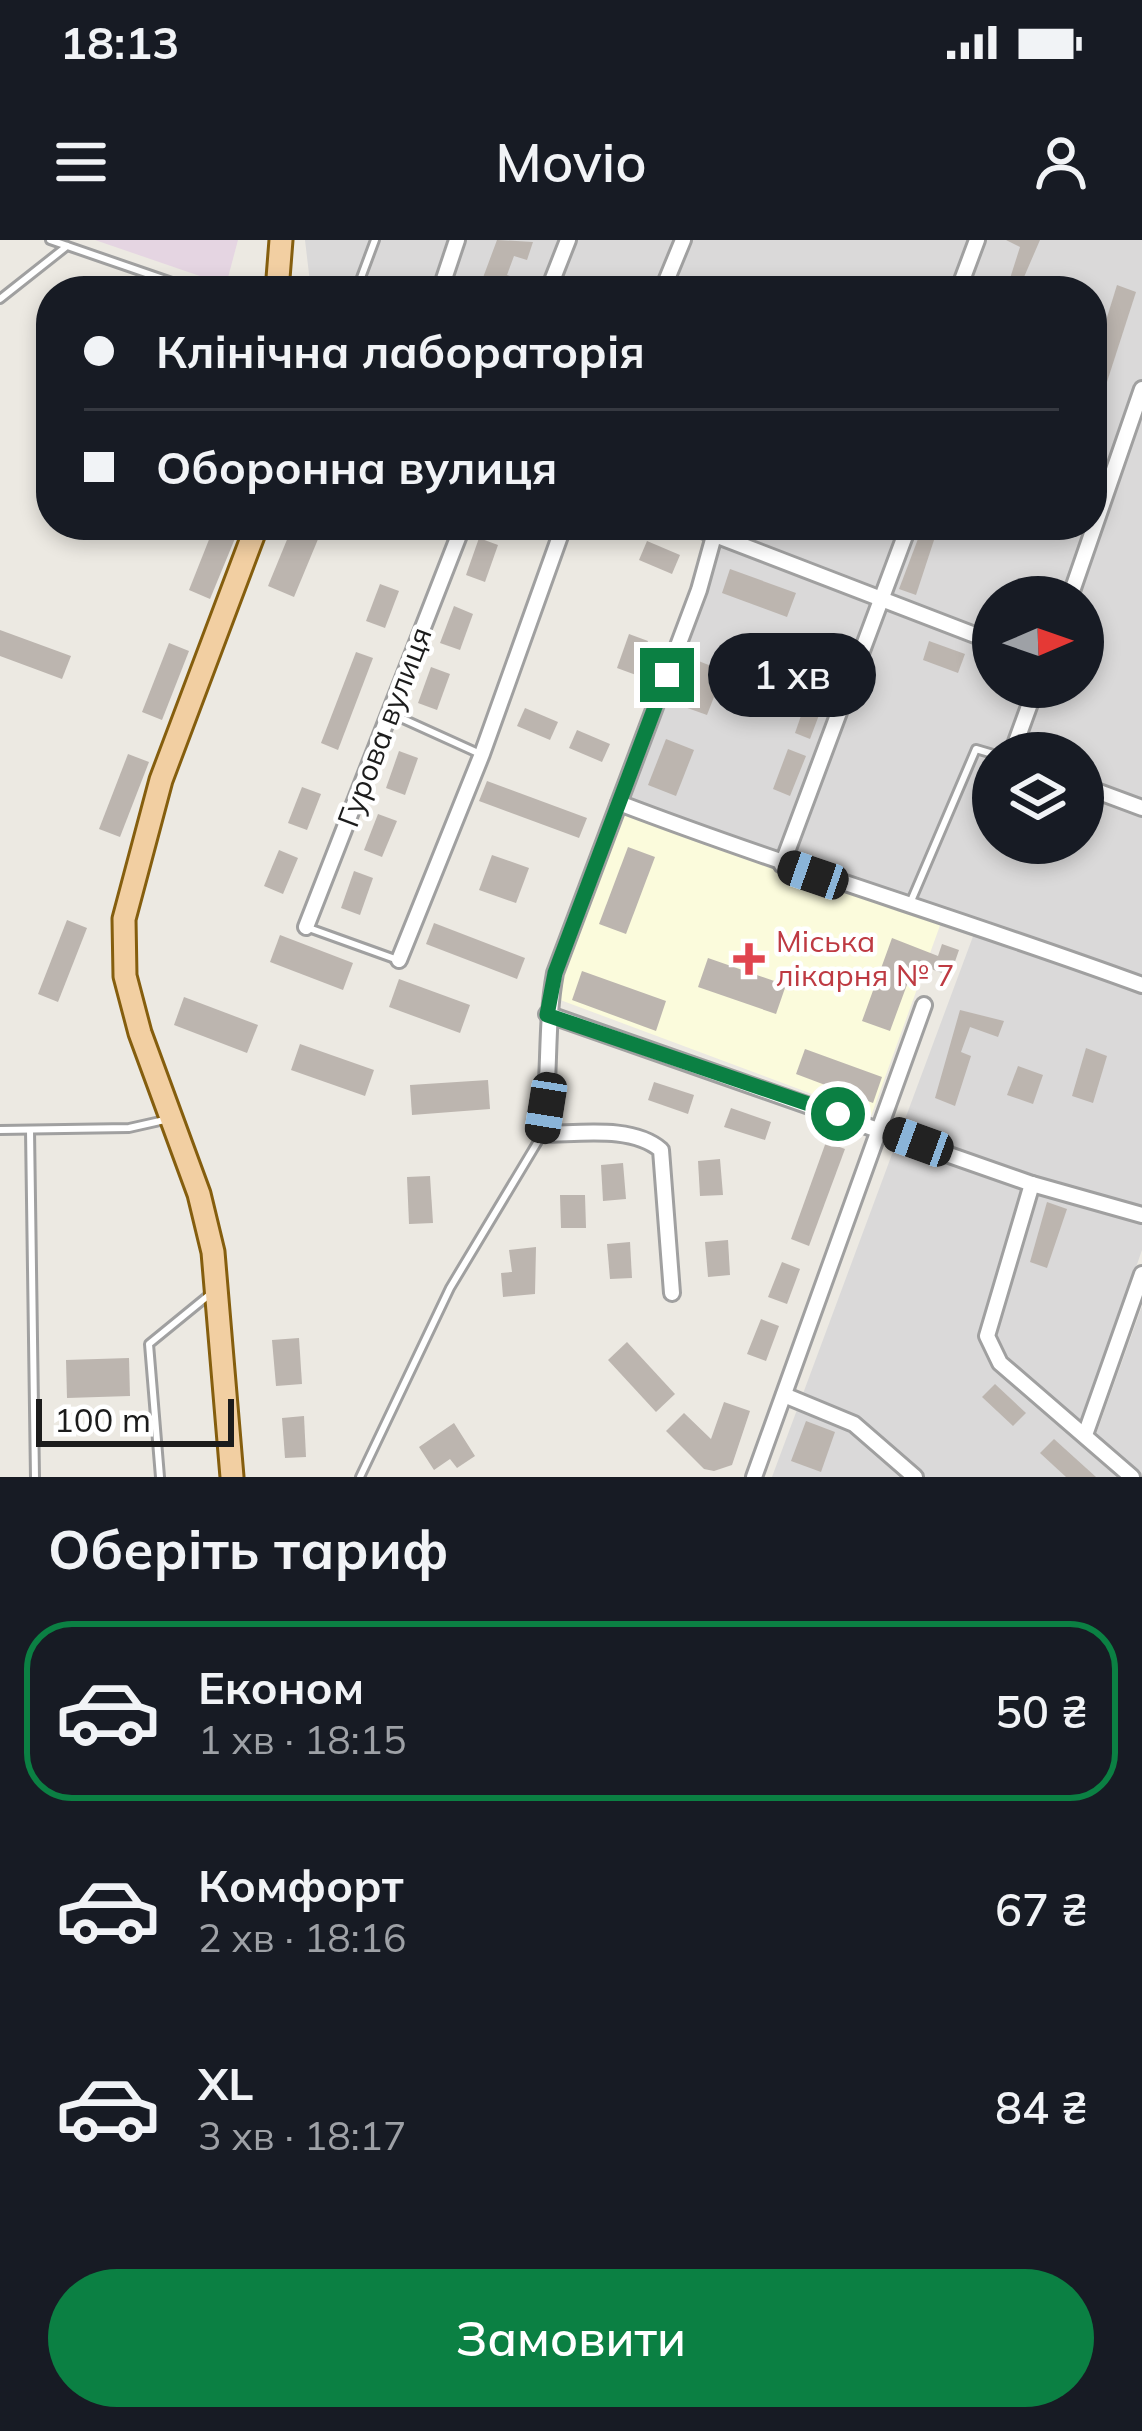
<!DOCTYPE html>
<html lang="uk">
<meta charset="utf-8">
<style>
body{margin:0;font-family:Mulish,sans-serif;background:#242831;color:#f1f3f6;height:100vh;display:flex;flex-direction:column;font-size:45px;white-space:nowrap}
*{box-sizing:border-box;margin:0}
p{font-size:39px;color:#9ea1a6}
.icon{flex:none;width:66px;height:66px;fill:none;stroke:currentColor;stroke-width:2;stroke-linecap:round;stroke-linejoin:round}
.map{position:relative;height:1237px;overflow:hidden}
.sheet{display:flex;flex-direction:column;background:#171b24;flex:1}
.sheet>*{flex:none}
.top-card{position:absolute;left:36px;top:36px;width:1071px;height:264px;border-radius:48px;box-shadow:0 6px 18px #0003;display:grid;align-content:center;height:264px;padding:0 48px;background:#171b24}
.needle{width:78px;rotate:88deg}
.buttons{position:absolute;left:972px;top:336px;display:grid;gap:24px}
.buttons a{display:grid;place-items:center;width:132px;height:132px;border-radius:50%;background:#171b24;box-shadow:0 6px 18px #0003;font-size:60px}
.scale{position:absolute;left:36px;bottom:30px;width:198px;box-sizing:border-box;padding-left:12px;border:6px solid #1c1c1c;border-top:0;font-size:33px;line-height:42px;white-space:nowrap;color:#1c1c1c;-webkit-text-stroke:9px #fff;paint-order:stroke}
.end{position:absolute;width:54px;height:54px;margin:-27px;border:15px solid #0b8043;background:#fff;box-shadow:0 0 0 6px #fff}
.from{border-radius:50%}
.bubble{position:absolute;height:84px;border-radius:42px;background:#171b24;box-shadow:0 6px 18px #0003;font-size:39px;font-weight:600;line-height:84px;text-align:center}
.car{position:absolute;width:36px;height:72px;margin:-36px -18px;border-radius:15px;box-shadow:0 0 9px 3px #0007;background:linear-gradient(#222 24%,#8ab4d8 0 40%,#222 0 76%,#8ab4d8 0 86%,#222 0)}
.top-card b{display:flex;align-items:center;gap:42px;height:114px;font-size:45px}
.top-card b+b{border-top:3px solid #363941}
.top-card i{width:30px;height:30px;background:#f1f3f6}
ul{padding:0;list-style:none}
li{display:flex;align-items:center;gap:36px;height:180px;margin:0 24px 18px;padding:0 24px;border:6px solid transparent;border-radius:48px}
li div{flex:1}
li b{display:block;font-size:45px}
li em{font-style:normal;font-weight:600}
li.selected{border-color:#0b8043}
li>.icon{width:108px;height:108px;stroke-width:1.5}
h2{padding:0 48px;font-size:54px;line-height:144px}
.cta{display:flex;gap:24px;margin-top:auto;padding:24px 48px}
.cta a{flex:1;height:138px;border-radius:72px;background:#0b8043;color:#fff;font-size:48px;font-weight:600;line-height:138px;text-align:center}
.status{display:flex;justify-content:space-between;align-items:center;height:84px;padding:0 60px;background:#171b24;direction:ltr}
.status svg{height:33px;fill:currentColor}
header{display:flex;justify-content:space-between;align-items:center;height:156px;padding:0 48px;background:#171b24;font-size:54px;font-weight:600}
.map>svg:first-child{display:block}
</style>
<div class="status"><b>18:13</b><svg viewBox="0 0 49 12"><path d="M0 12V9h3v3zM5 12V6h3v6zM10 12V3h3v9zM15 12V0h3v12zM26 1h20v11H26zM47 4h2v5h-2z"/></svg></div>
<header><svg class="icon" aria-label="menu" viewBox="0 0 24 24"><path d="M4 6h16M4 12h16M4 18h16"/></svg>Movio<svg class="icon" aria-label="person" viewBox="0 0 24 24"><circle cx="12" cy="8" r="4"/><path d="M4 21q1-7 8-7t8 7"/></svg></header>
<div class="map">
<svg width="1142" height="1237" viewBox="0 0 1142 1237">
<rect width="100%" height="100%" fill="#ece9e2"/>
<g fill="#dad9d9" fill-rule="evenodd">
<path d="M305,0H1142V742L628,561L709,298L683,285H1092V51H311ZM993,357H1083V447H993ZM993,513H1083V603H993Z"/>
<path d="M975,691L1142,752V1010L1076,1201L1117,1237H772Z"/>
<path d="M1142,1066V1236L1096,1194Z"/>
</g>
<path fill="#e5d5e2" d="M95,0H238L226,45Z"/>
<path fill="#fbfbdc" d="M625,570L847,652L942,680L871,876L555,758Z"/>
<g fill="#bcb5af">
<path d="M497,0L533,2L527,20L514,16L507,35L518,39L514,51L481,43Z"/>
<path d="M1006,0H1040L1018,51H1006L1020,7Z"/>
<path d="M1117,45L1136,52L1106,145L1092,140V126Z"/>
<path d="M293,285L321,292L294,357L268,346Z"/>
<path d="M214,287L236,296L210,359L189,350Z"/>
<path d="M921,291L935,297L916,355L899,349Z"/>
<path d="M479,298L498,305L485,342L466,335Z"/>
<path d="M647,301L680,315L672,334L639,320Z"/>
<path d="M730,329L796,353L787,377L722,353Z"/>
<path d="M380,344L399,351L385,388L366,381Z"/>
<path d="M454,366L473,374L460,410L440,403Z"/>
<path d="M0,390L71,416L62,439L0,416Z"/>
<path d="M629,394L648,401L636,435L617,428Z"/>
<path d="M929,401L965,414L958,433L923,420Z"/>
<path d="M169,403L189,411L162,480L142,472Z"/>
<path d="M356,412L373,418L338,510L321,503Z"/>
<path d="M696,420L724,431L707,475L679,465Z"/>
<path d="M820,421L837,427L810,499L795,493Z"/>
<path d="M431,427L450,434L437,470L418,463Z"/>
<path d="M525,468L558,482L550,500L517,486Z"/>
<path d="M577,490L610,504L602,522L569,508Z"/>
<path d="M666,499L694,510L676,556L648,545Z"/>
<path d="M788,509L806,516L790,556L773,549Z"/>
<path d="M399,511L418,518L405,555L386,548Z"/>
<path d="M128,514L149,522L120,597L99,589Z"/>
<path d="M487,541L587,578L579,598L479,561Z"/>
<path d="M302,547L321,554L307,590L288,583Z"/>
<path d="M378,574L397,581L382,617L364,610Z"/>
<path d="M628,607L655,617L626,694L599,684Z"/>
<path d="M279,610L298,618L283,654L264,646Z"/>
<path d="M492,615L529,628L516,663L479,650Z"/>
<path d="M354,631L373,638L360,675L341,668Z"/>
<path d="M67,680L87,688L58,762L38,754Z"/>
<path d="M434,683L525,718L517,739L426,704Z"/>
<path d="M280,695L353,723L343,750L270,722Z"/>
<path d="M892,698L938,716L942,704L959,710L950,736L915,723L890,791L862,781Z"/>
<path d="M708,718L786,745L776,774L698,747Z"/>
<path d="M582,731L666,761L656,791L572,760Z"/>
<path d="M399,739L470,765L460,793L389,767Z"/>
<path d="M184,757L258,785L247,813L174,785Z"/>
<path d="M960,770L1004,781L998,797L970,787L961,812L971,816L955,866L935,858Z"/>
<path d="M300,804L374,830L365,856L291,830Z"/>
<path d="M1086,808L1107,816L1093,863L1072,856Z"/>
<path d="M805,809L882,837L873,863L796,834Z"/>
<path d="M1018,826L1043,835L1033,864L1007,855Z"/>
<path d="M488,840L490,869L412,875L410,845Z"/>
<path d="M654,842L694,855L688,874L648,860Z"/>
<path d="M731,868L771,882L765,900L724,887Z"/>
<path d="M826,902L845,909L809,1006L791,999Z"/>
<path d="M720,919L723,955L700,956L698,921Z"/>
<path d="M623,923L626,959L603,961L601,925Z"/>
<path d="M430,936L433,983L409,984L407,937Z"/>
<path d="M560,955H585L586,988H561Z"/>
<path d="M1047,962L1067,969L1047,1028L1030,1022Z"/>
<path d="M728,1000L730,1035L708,1037L705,1002Z"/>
<path d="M630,1002L632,1038L610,1039L607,1004Z"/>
<path d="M536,1007L535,1054L503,1057L501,1033L512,1032L509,1010Z"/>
<path d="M782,1022L800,1029L787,1064L768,1057Z"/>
<path d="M761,1079L779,1086L766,1121L747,1114Z"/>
<path d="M299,1098L302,1144L276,1146L272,1100Z"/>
<path d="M627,1102L675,1154L656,1172L608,1120Z"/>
<path d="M129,1118L130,1156L67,1158L66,1120Z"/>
<path d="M995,1144L1026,1173L1013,1186L982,1157Z"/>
<path d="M724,1162L750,1171L732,1225L714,1231L704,1229L666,1191L684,1173L711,1199Z"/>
<path d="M304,1176L306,1217L285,1218L282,1178Z"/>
<path d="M806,1181L835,1192L821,1232L791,1221Z"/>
<path d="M454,1183L475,1216L457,1228L450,1219L434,1230L419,1207Z"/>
<path d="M1054,1199L1096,1237H1066L1040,1213Z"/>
</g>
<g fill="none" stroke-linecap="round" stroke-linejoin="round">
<defs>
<g id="lane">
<path d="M50,0L198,51"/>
<path d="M356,51L375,0"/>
<path d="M0,59L67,6"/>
<path d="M392,474L478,513"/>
<path d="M911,661L976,509L993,514"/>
<path d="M306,687L395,719"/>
<path d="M0,890L129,888L169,879"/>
<path d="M30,890L35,1237"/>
<path d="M160,1237L149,1104L209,1055"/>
<path d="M360,1237L450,1048L540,898"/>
</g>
<g id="street">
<path d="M440,51L457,0"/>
<path d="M548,51L568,0"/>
<path d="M662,51L683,0"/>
<path d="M958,51L977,0"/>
<path d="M689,285L993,402"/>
<path d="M1070,357L1142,149"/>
<path d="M1012,513L1036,447"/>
<path d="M1083,546L1142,568"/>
<path d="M619,563C792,629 968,681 1142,745"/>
<path d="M782,625L909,285"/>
<path d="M306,687L463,285"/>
<path d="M399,720L482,514L564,285"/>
<path d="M547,774L1032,944L1142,975"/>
<path d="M1032,944L987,1096L1000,1123L1132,1237"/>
<path d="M672,1053L661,910C632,885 579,894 542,894C551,840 545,787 555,733L699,350L717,285"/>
<path d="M784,1155L854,1184L915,1237"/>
<path d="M1085,1195L1142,1034"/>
<path d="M754,1237L924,765"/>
</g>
<g id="primary">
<path d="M277,51L281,0"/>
<path d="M232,1237L213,1012L199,954L140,793L125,736L124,679L161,540L257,285"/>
</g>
</defs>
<use href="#lane" stroke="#a0a0a0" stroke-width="12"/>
<use href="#street" stroke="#a0a0a0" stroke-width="20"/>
<use href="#primary" stroke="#855e0e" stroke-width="27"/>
<use href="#lane" stroke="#fff" stroke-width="6"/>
<use href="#street" stroke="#fff" stroke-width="14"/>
<use href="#primary" stroke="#f2cfa2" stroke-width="21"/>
</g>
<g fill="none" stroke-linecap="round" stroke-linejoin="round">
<path stroke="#0b8043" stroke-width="15" d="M667,435L555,733L547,775L838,874"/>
</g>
<path fill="#e0444e" stroke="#fff" stroke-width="4.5" d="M743 701h12v12h12v12h-12v12h-12v-12h-12v-12h12z"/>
<g text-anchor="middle" stroke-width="9" stroke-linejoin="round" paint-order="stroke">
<g font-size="30" fill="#1c1c1c" stroke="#fff">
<text transform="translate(385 487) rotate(-69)" y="10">Гурова вулиця</text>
</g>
<g font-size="30" fill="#be3a42" stroke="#fff" text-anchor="start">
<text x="776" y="712">Міська<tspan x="776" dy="34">лікарня № 7</tspan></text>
</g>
</g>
</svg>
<div class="buttons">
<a><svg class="needle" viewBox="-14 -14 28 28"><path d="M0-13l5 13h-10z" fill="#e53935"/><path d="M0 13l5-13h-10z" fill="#9ea1a6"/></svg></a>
<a><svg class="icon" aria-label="layers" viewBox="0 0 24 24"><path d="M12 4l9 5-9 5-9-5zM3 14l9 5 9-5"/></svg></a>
</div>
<div class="scale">100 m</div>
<i class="end from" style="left:838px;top:874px"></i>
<i class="end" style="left:667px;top:435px"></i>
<div class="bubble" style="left:708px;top:393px;width:168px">1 хв</div>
<i class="car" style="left:813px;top:635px;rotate:289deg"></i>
<i class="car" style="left:546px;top:868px;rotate:189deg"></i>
<i class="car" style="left:918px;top:902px;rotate:290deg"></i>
<div class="top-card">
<b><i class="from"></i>Клінічна лабораторія</b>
<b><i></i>Оборонна вулиця</b>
</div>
</div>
<section class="sheet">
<h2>Оберіть тариф</h2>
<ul>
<li class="selected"><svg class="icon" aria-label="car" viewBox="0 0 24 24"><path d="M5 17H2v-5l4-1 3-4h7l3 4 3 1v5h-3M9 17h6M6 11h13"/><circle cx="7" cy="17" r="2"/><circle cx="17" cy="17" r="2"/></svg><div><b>Економ</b><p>1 хв · 18:15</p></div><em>50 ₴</em></li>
<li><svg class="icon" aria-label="car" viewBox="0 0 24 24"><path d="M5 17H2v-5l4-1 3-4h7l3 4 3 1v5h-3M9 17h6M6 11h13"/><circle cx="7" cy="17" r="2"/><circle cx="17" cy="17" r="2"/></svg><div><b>Комфорт</b><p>2 хв · 18:16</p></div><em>67 ₴</em></li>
<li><svg class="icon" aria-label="car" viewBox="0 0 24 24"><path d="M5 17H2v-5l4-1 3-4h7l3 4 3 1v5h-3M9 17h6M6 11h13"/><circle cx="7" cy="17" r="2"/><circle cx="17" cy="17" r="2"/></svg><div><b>XL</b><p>3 хв · 18:17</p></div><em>84 ₴</em></li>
</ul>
<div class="cta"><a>Замовити</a></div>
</section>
